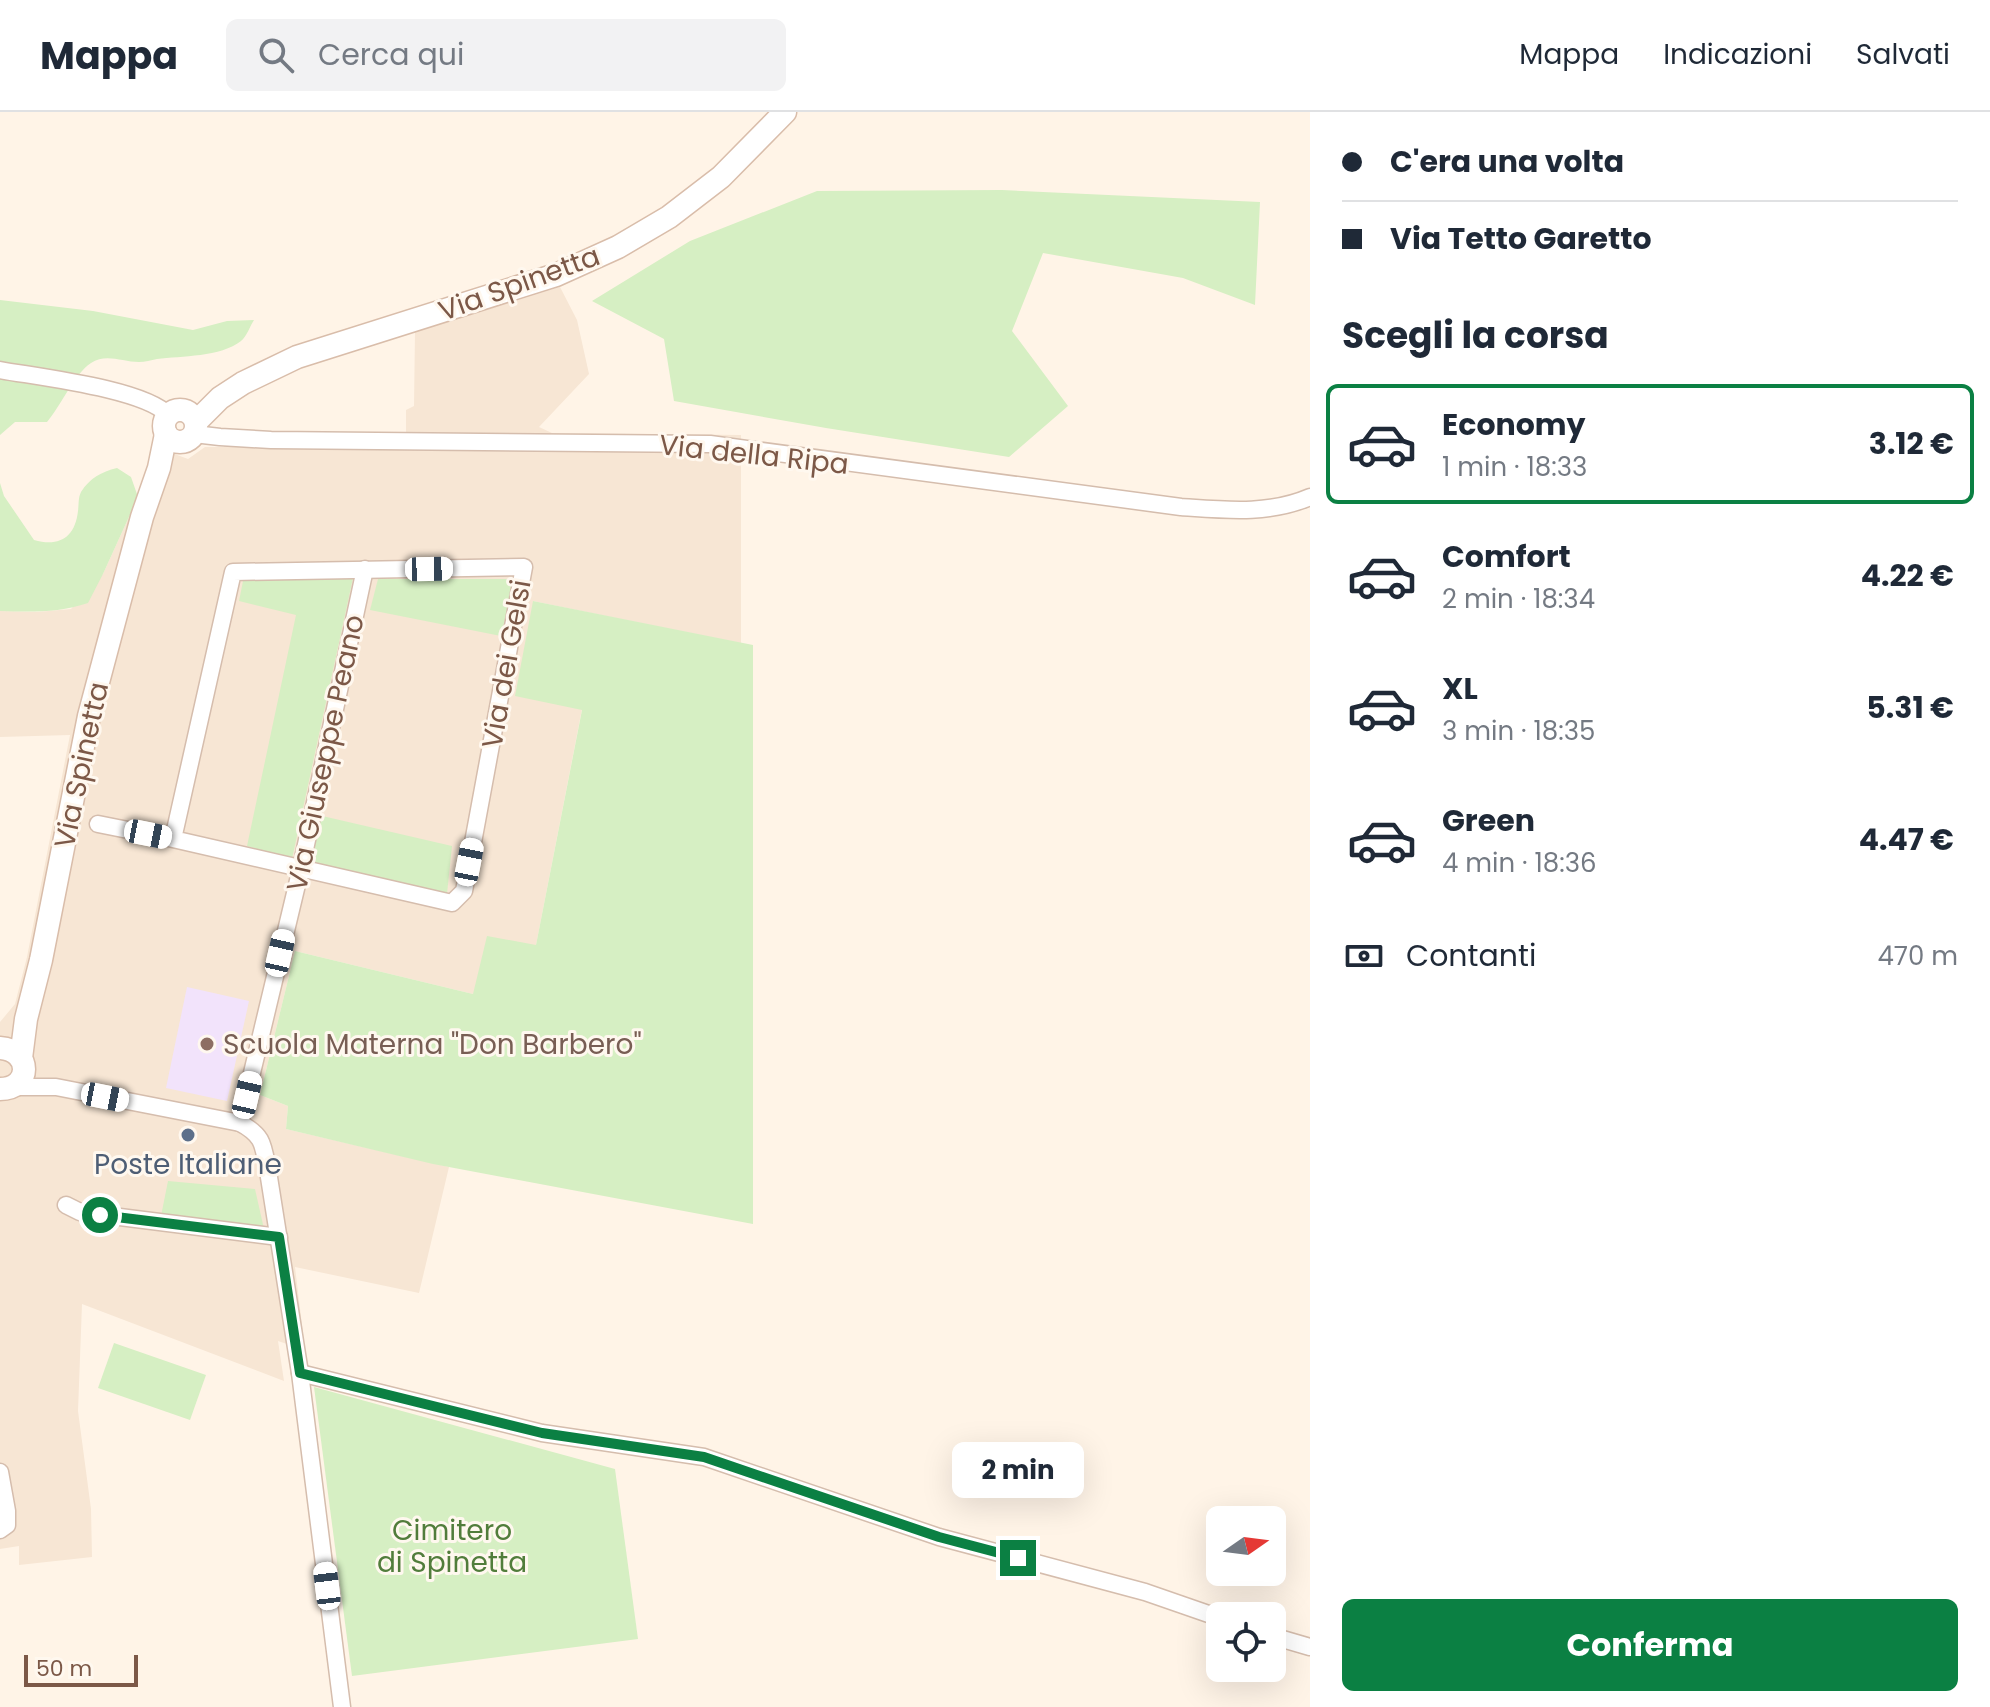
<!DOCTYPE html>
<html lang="it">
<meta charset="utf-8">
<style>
body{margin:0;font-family:Poppins,sans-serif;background:#f2f2f3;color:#1f2937;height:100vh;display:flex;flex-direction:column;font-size:30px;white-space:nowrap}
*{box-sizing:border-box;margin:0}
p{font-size:26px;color:#747a83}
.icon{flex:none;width:44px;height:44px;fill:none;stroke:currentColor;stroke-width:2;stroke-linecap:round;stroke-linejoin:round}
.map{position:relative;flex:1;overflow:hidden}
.side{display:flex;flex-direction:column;background:#fff;width:680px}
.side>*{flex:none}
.banner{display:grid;align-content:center;height:176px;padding:0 32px;background:#fff}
.needle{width:52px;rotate:76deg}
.fabs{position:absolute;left:1206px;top:1394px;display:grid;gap:16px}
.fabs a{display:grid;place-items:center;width:80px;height:80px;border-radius:12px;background:#fff;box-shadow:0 8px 32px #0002;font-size:40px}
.scale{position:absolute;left:24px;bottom:20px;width:114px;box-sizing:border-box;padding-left:8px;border:4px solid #7c5847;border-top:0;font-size:22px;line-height:28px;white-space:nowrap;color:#7c5847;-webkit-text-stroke:6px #fff8ef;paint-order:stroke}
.end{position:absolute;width:36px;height:36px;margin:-18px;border:10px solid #0b8043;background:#fff;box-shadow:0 0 0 4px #fff}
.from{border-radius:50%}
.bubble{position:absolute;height:56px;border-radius:12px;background:#fff;box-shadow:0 8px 32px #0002;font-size:26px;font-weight:700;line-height:56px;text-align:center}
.car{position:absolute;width:24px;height:48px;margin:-24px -12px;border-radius:10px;box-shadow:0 0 6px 2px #0007;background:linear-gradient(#fff 24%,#345 0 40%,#fff 0 76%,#345 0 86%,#fff 0)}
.banner b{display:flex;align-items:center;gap:28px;height:76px;font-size:30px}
.banner b+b{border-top:2px solid #e0e1e3}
.banner i{width:20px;height:20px;background:#1f2937}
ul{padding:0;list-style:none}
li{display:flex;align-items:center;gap:24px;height:120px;margin:0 16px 12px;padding:0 16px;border:4px solid transparent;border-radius:12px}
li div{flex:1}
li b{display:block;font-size:30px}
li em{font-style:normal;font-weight:700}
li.current{border-color:#0b8043}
li>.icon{width:72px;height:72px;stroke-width:1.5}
h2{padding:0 32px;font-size:36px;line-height:96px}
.pay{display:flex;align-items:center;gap:20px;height:88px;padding:0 32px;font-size:30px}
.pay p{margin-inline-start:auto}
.primary-button{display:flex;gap:16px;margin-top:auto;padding:16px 32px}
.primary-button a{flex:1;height:92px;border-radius:12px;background:#0b8043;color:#fff;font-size:32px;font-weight:700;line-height:92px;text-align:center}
header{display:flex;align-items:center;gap:48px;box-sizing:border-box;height:112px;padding:0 40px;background:#fff;border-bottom:2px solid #e0e1e3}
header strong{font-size:38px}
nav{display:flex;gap:44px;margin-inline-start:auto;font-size:28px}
.search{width:560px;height:72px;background:#f2f2f3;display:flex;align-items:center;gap:20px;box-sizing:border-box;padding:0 28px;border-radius:12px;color:#747a83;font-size:30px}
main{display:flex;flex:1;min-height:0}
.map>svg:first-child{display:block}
</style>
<header>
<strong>Mappa</strong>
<div class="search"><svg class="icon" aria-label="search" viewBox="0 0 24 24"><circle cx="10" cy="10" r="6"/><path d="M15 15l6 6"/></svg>Cerca qui</div>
<nav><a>Mappa</a><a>Indicazioni</a><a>Salvati</a></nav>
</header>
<main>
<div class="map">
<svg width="1310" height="1595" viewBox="0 0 1310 1595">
<rect width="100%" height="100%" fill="#fff4e7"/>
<path fill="#f7e6d4" d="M560,175L577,208L589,262L539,315L552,321L741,323V532L533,489L582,597L536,833L473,882L295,839L260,983L288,994L286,1017L449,1055L419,1181L295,1155L305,1238L278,1229L284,1269L82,1192L78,1299L91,1397L92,1445L19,1453V1434L0,1437V910L15,892L27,845L70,623L0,625V499L37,500L71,497L103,462L138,385L153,334L188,347L205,335H224V321L249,323L406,321V298L414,294L415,220Z"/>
<path fill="#f2e3fb" d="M187,875L249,889L227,989L166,976Z"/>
<g fill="#d6efc3">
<path d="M1002,78L1260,90L1255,193L1183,166L1043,141L1012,219L1068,294L1009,345L826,316L674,289L664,227L592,189L690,129L817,79Z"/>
<path d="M0,188L93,199L193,218L227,209L254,208C250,214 247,224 241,229C221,245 181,244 157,247C151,248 145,250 139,250C122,250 106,241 91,251C74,262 61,294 47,310H15L0,323Z"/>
<path d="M117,356L131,365L138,385L103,462L88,491C59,501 30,500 0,499V371L4,384L34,428C59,435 75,426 78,399C79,392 78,386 81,380C90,366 101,360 117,356Z"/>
<path d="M353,466L292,747L247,734L296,503L239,489L243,469Z"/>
<path d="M378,467H514L501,524L370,498Z"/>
<path d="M533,489L753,533V1112L433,1052L286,1017L288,994L260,983L295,839L473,882L487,824L536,833L582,598L515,584Z"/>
<path d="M318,703L452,734L447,782L306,751Z"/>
<path d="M168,1069L255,1077L264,1117L161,1104Z"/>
<path d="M114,1231L206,1263L190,1308L98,1276Z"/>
<path d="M314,1275L615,1357L638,1527L352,1564Z"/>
</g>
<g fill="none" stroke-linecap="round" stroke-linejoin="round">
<defs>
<g id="street">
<path d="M0,258C38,265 144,277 168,303"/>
<path d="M194,322L220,325L271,328L710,332L1181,395C1225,398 1268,403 1310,385"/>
<path d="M98,712L173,727L452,791L464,779L524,455L233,460L173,727"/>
<path d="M13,975H56L240,1011C264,1024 263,1033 268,1059L300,1261L342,1595"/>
<path d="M240,1011L301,756L365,457"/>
<path d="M66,1093L80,1100L279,1125"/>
<path d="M300,1261L542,1321L704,1345L939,1425L1145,1480L1220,1506"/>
<path d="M0,1360L7,1399V1413L0,1418"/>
<path d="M1272,1524L1310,1535"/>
</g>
<g id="secondary">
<circle cx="180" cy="314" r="16"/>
<path d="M196,310L220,286L243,271L297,245L556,163L618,135L669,105L721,65L785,0"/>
<path d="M0,936C32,938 32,977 0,977"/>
<path d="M21,946L26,907L41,848L89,604L142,405L159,356L166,322"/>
</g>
</defs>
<use href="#street" stroke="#d5bdad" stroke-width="19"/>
<use href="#secondary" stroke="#d9bdaa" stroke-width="25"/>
<use href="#street" stroke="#fff" stroke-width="16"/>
<use href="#secondary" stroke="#fff" stroke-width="22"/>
</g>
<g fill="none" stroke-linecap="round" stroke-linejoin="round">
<path stroke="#0b8043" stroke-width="10" d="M100,1103L279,1125L300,1261L542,1321L704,1345L939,1425L1018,1446"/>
</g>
<circle fill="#8d6e63" stroke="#fff8ef" stroke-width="3" cx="207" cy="932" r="8"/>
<circle fill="#5c6f8a" stroke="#fff8ef" stroke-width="3" cx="188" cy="1023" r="8"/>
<g text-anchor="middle" stroke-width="6" stroke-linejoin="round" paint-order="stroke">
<g font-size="28" fill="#7c5847" stroke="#fff8ef">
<text transform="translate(519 171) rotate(-20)" y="10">Via Spinetta</text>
<text transform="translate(754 342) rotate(6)" y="10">Via della Ripa</text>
<text transform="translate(506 552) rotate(-80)" y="10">Via dei Gelsi</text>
<text transform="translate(325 641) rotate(-78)" y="10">Via Giuseppe Peano</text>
<text transform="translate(81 653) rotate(-78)" y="10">Via Spinetta</text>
</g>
<g font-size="28" fill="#785e54" stroke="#fff8ef" text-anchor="start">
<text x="223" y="942">Scuola Materna "Don Barbero"</text>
</g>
<g font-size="28" fill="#4e5e75" stroke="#fff8ef">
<text x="188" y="1062">Poste Italiane</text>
</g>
<g font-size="28" fill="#517d3b" stroke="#fff8ef">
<text x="452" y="1428">Cimitero<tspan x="452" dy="32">di Spinetta</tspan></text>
</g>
</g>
</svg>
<div class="fabs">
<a><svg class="needle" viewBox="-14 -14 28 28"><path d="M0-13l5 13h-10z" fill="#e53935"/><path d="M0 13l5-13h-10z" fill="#747a83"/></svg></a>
<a><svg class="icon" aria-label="locate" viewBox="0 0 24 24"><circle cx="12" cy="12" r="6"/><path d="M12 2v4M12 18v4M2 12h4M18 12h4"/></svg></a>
</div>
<div class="scale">50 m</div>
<i class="end from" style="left:100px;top:1103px"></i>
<i class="end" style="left:1018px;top:1446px"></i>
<div class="bubble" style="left:952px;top:1330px;width:132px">2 min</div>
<i class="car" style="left:429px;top:457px;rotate:89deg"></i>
<i class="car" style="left:148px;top:722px;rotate:101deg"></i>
<i class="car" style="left:469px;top:750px;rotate:11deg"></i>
<i class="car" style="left:280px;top:841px;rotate:13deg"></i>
<i class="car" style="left:247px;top:983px;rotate:13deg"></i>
<i class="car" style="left:105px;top:985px;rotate:101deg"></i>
<i class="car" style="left:327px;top:1474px;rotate:353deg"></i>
</div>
<section class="side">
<div class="banner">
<b><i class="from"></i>C'era una volta</b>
<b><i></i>Via Tetto Garetto</b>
</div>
<h2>Scegli la corsa</h2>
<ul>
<li class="current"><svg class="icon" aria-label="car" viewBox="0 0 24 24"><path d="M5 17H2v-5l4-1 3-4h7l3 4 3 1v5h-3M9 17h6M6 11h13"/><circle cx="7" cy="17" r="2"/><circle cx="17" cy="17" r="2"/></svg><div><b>Economy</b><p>1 min · 18:33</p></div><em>3.12 €</em></li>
<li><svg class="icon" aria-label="car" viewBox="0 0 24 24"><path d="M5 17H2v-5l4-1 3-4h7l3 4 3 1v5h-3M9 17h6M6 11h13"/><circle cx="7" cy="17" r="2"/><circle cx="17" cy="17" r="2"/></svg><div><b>Comfort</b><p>2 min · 18:34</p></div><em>4.22 €</em></li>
<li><svg class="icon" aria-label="car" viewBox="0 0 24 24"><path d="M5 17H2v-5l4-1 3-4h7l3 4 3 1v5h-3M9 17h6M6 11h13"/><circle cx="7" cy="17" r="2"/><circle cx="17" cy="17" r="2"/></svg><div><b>XL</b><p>3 min · 18:35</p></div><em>5.31 €</em></li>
<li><svg class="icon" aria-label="car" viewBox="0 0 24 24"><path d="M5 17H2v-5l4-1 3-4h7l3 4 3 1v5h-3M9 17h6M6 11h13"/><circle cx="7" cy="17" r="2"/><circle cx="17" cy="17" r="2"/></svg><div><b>Green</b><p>4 min · 18:36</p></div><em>4.47 €</em></li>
</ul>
<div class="pay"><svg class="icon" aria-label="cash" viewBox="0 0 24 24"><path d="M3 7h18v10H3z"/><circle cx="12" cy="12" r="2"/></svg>Contanti<p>470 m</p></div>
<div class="primary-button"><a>Conferma</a></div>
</section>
</main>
